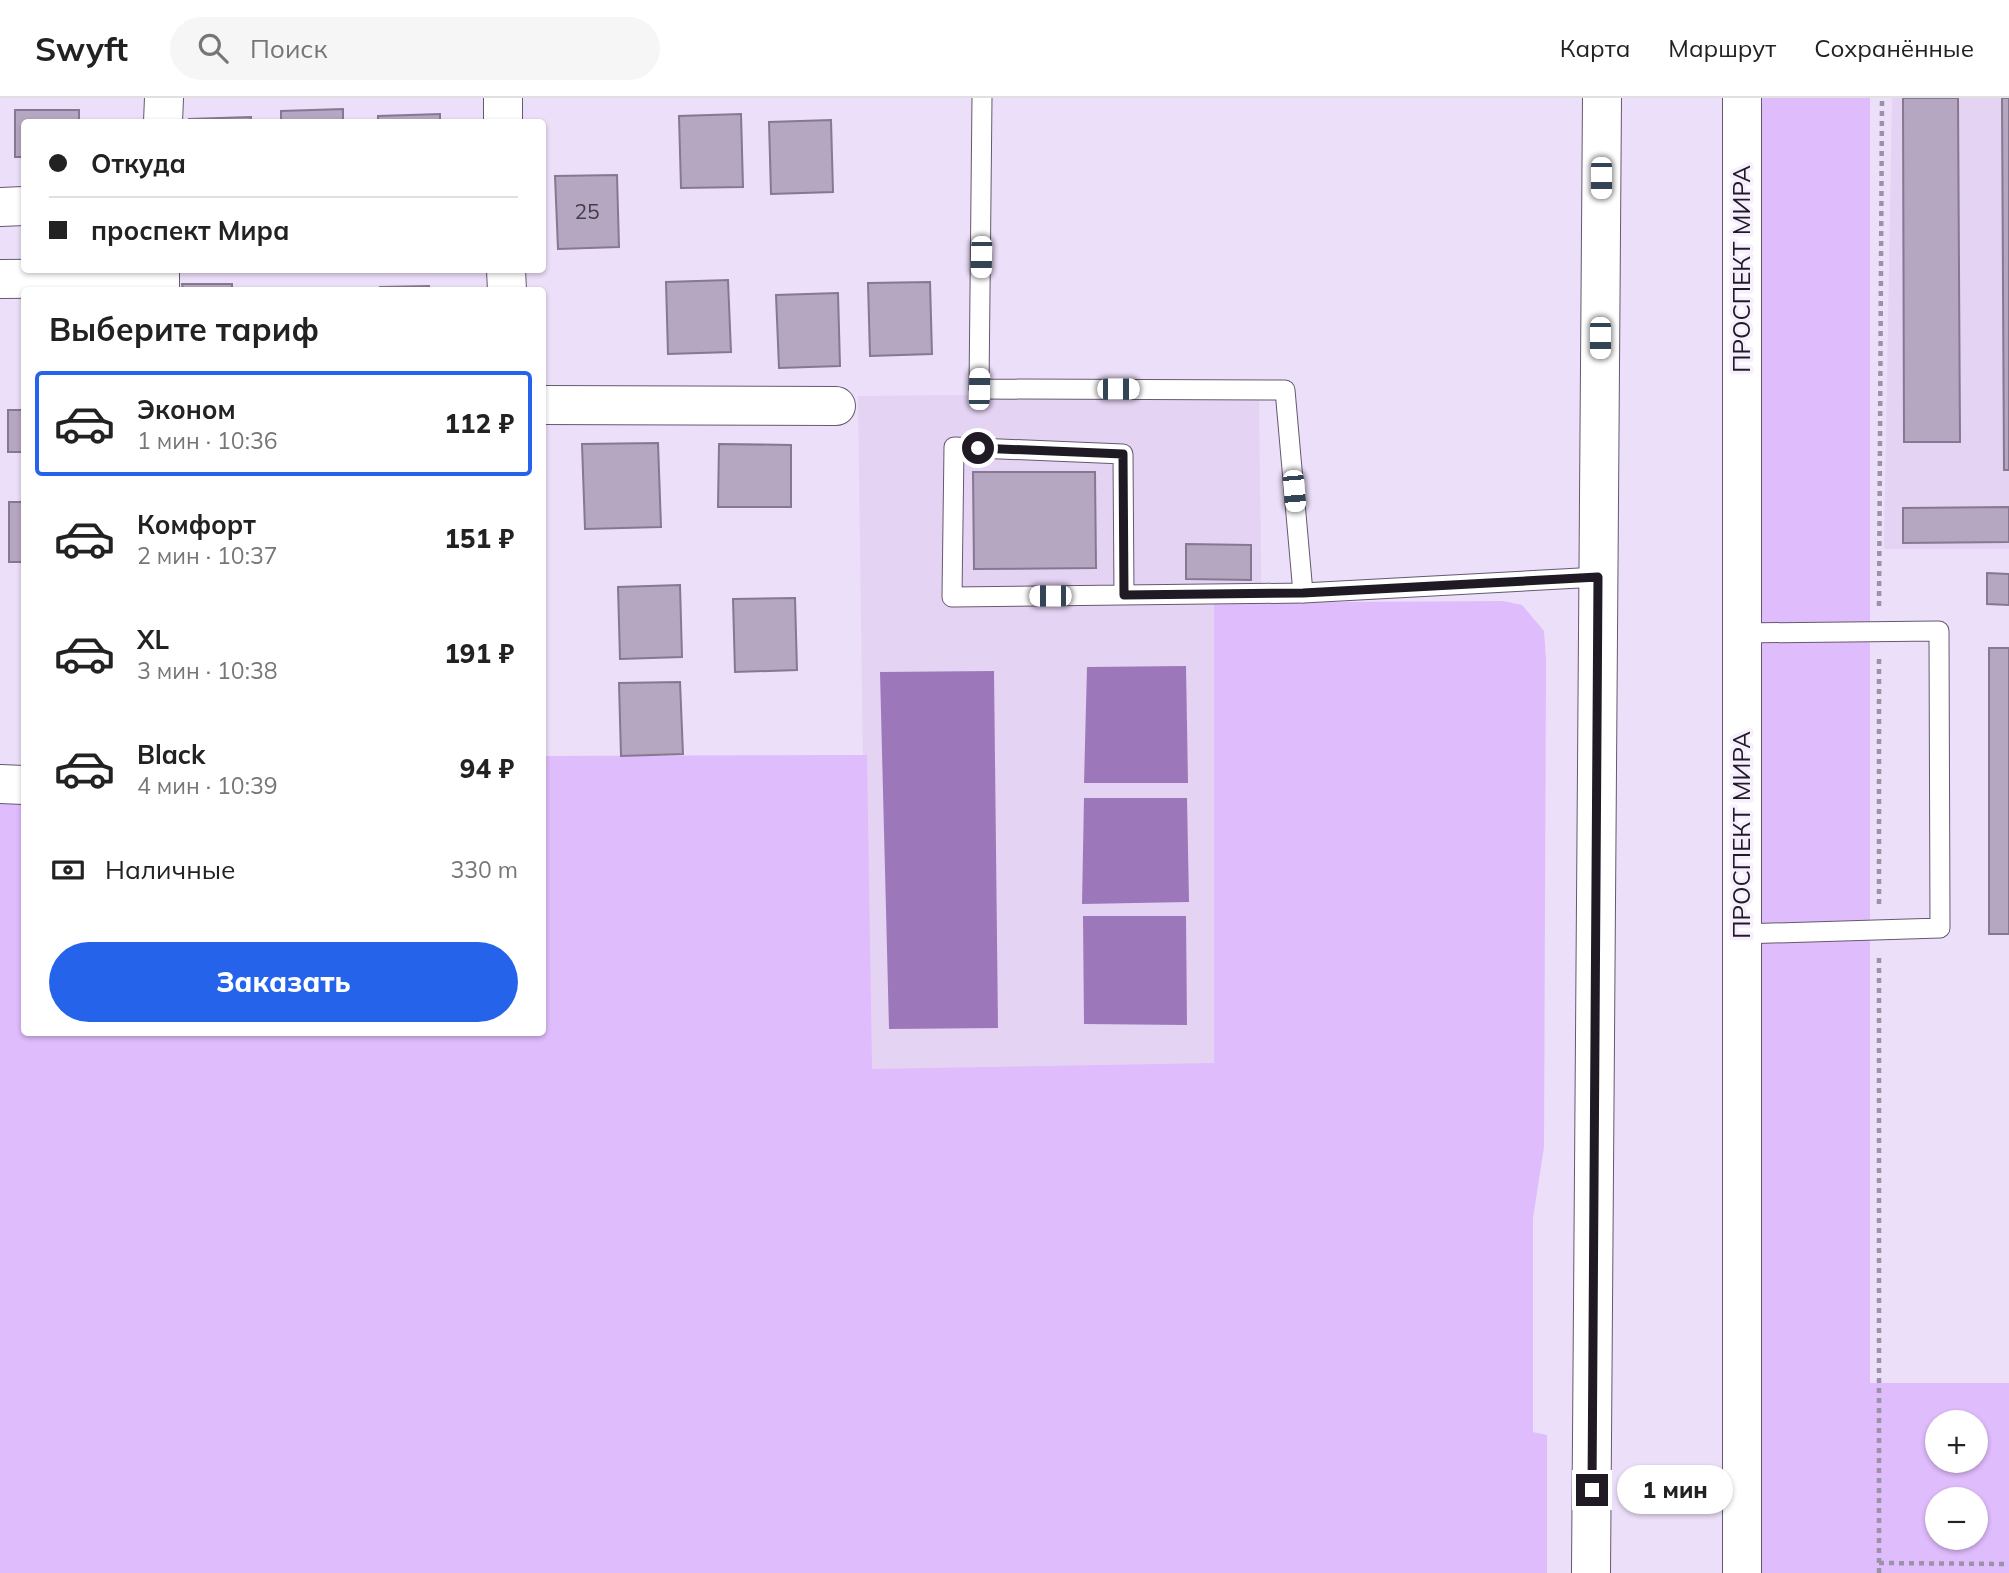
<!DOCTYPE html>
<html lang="ru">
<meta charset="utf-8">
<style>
body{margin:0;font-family:Mulish,sans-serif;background:#f6f6f6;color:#222;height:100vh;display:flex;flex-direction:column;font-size:26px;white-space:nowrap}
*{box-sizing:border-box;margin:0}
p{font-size:23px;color:#767676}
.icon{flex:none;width:38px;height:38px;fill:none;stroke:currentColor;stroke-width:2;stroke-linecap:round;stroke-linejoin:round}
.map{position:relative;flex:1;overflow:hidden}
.details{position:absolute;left:21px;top:189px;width:525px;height:749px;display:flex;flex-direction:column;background:#fff;border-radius:7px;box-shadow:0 2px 5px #0004}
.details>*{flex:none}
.banner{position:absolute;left:21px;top:21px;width:525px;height:154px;border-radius:7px;box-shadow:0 2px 5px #0004;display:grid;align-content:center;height:154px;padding:0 28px;background:#fff}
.tools{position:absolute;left:1925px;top:1312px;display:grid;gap:14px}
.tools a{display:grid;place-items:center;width:63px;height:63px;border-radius:50%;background:#fff;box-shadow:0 2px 5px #0004;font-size:35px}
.end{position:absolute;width:32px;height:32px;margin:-16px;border:9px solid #1f1a23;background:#fff;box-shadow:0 0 0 4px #fff}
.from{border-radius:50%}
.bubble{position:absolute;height:49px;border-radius:24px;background:#fff;box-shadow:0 2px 5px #0004;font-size:23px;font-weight:800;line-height:49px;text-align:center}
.car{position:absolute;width:21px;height:42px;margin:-21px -10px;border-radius:9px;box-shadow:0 0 5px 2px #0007;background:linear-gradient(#fff 24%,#345 0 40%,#fff 0 76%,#345 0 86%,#fff 0)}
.banner b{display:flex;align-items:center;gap:24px;height:66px;font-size:26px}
.banner b+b{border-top:2px solid #e0e0e0}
.banner i{width:18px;height:18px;background:#222}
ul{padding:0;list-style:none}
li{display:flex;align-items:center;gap:21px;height:105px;margin:0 14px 10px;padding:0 14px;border:4px solid transparent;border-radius:7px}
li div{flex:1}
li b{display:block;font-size:26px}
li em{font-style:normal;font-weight:800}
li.selected{border-color:#2563eb}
li>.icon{width:63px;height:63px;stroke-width:1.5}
h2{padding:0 28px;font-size:32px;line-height:84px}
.pay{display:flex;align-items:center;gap:18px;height:77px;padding:0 28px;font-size:26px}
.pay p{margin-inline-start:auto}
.cta{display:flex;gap:14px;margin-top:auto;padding:14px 28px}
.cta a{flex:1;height:80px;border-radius:42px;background:#2563eb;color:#fff;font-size:28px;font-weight:800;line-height:80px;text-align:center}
header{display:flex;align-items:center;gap:42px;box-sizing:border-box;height:98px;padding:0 35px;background:#fff;border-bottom:2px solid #e0e0e0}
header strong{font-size:33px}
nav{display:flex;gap:38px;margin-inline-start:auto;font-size:24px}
.search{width:490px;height:63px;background:#f6f6f6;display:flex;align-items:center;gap:18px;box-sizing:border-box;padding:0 24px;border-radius:38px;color:#767676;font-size:26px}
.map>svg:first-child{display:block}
</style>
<header>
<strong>Swyft</strong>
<div class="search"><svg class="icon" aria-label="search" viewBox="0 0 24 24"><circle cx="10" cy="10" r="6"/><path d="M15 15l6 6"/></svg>Поиск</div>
<nav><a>Карта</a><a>Маршрут</a><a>Сохранённые</a></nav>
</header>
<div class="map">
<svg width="2009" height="1475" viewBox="0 0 2009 1475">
<rect width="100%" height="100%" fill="#ecdff9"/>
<g fill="#e5d3f4">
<path d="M1892,0H2009V451H1884Z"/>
<path d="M1259,294L1267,971L867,975L858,298Z"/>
</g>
<g fill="#dfbcfc" fill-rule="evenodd">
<path d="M1752,0H1870V1285H2009V1475H1751ZM1937,1325H1976V1363H1937ZM1937,1402H1976V1440H1937Z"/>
<path d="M1503,503L1522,507L1544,533L1546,562L1544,1049L1533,1120V1334L1547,1337V1475H0V690H24V934H542L543,658L867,657L872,971L1214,965V505Z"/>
</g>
<g fill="#9c77ba">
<path d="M1186,568L1188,685H1084L1087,569Z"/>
<path d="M994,573L998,930L889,931L880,574Z"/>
<path d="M1084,700H1187L1189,804L1082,806Z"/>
<path d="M1083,818H1186L1187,927L1084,926Z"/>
</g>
<g fill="#b5a7c1" stroke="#857890" stroke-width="2">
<path d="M1903,0H1958L1960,344H1904Z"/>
<path d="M2002,0H2009V372H2004Z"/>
<path d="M343,11V24H281V13Z"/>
<path d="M15,12H79V24H24V59H15Z"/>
<path d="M440,16V24H378V18Z"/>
<path d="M741,16L743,89L681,90L679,18Z"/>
<path d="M251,19V24H189V21Z"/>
<path d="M831,22L833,94L771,96L769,24Z"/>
<path d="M617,77L619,149L558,151L555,78Z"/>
<path d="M728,182L731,254L668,256L666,184Z"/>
<path d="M930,184L932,256L870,258L868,185Z"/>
<path d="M182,186H232V192H183Z"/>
<path d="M429,188V192H380V189Z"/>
<path d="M838,195L840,268L779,270L776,197Z"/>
<rect x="8" y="312" width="16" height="42"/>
<path d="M658,345L661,429L585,431L582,346Z"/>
<path d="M719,346L791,347V409H718Z"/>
<path d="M973,374H1095L1096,470L974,471Z"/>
<rect x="9" y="404" width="15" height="60"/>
<path d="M2009,409V444L1903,445V410Z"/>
<path d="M1186,446L1251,447V482L1186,481Z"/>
<path d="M1987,475L2009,476V507L1987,506Z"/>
<path d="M680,487L682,559L620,561L618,489Z"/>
<path d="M795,500L797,572L735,574L733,501Z"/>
<rect x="1989" y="550" width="20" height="286"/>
<path d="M680,584L683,656L621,658L619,585Z"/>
</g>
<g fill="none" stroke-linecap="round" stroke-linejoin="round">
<defs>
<g id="lane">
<path d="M982,0L979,291L1285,292L1303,495"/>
<path d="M1124,497L1123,356L954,349L952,499L1303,495L1598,479"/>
<path d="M1742,836L1940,830L1939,533L1742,535"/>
</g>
<g id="street">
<path d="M503,0V24"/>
<path d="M163,24L164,0"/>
<path d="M0,109L24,108"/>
<path d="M160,172V192"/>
<path d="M506,172L507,192"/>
<path d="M0,181L126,180L135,172"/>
<path d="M542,307L836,308"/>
<path d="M0,686L24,687"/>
</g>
<g id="secondary">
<path d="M1591,1475L1602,0"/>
<path d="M1742,1475V0"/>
</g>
</defs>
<use href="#lane" stroke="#65596f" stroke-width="21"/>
<use href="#street" stroke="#65596f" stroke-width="40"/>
<use href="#secondary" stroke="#65596f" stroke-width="40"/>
<g stroke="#9b92a5" stroke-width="4.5" stroke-dasharray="5 5" stroke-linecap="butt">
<path d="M1879,508L1882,0"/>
<path d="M1879,806V559"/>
<path d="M1879,1465L2009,1466"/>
<path d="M1879,1475V856"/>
</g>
<use href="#lane" stroke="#fff" stroke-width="19"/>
<use href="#street" stroke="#fff" stroke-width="38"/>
<use href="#secondary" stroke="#fff" stroke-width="38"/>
</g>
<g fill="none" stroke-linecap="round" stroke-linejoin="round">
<path stroke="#1f1a23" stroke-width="9" d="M978,350L1123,356L1124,497L1303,495L1598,479L1592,1392"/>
</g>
<g text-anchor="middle" stroke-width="7" stroke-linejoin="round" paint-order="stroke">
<g font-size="21" fill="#443d4a">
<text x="587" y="121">25</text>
</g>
<g font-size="24" fill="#1f1a23" stroke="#f7eefe">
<text transform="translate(1742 171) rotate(-90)" y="8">ПРОСПЕКТ МИРА</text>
<text transform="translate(1742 737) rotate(-90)" y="8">ПРОСПЕКТ МИРА</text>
</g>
</g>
</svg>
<div class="tools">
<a>+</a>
<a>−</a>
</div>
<i class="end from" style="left:978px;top:350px"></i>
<i class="end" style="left:1592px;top:1392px"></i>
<div class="bubble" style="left:1617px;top:1367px;width:116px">1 мин</div>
<i class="car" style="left:1601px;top:80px;rotate:180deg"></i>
<i class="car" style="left:981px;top:159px;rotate:181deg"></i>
<i class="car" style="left:1600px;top:240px;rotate:180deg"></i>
<i class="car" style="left:979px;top:291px;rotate:1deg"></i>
<i class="car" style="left:1118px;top:291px;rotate:90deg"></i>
<i class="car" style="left:1294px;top:393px;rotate:175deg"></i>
<i class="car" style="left:1050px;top:498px;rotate:270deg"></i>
<div class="banner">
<b><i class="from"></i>Откуда</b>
<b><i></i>проспект Мира</b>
</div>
<section class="details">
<h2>Выберите тариф</h2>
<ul>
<li class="selected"><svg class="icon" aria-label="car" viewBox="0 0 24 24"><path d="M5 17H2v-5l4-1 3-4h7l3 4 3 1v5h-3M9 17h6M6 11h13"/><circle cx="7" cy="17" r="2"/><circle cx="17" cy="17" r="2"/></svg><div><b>Эконом</b><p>1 мин · 10:36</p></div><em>112 ₽</em></li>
<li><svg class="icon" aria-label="car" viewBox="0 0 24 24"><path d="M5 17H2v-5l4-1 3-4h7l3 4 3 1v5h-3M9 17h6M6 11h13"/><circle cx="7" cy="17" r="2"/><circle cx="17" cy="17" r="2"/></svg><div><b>Комфорт</b><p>2 мин · 10:37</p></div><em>151 ₽</em></li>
<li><svg class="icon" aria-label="car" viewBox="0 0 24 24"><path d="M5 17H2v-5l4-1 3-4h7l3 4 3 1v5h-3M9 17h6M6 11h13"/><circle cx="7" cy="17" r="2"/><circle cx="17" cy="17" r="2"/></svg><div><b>XL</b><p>3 мин · 10:38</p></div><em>191 ₽</em></li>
<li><svg class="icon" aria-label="car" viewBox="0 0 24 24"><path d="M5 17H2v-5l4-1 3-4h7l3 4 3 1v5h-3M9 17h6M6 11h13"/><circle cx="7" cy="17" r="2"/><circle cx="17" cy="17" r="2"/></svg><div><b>Black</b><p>4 мин · 10:39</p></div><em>94 ₽</em></li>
</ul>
<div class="pay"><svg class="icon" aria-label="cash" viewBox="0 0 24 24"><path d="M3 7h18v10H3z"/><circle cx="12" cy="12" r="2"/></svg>Наличные<p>330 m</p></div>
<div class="cta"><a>Заказать</a></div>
</section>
</div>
